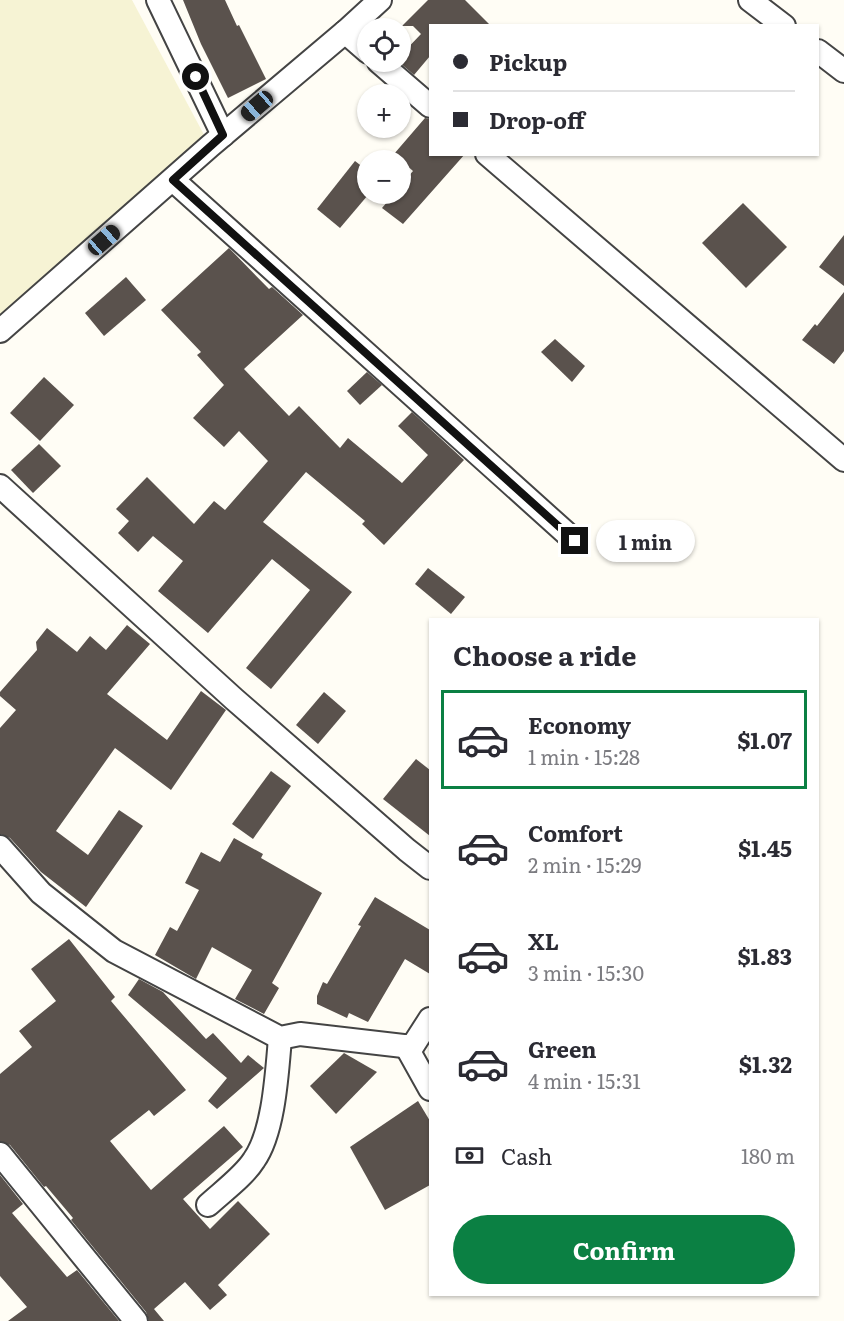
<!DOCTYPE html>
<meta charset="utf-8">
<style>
body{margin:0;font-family:Literata,serif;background:#f7f7f7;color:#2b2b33;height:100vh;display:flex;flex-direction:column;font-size:22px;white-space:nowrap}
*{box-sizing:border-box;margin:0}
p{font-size:20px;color:#7c7c81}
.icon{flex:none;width:33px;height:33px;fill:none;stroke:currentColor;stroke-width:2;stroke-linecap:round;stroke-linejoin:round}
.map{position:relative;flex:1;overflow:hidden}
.drawer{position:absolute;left:429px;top:618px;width:390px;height:678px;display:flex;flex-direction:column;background:#fff;border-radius:0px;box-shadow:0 2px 4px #0004}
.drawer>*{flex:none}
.top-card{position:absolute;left:429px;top:24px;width:390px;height:132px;border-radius:0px;box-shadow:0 2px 4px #0004;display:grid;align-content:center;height:132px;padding:0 24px;background:#fff}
.tools{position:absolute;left:357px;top:18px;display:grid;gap:12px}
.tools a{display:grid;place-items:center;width:54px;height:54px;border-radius:50%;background:#fff;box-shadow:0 2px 4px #0004;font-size:30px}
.end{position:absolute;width:27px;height:27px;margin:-14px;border:8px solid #111;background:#fff;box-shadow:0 0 0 3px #fff}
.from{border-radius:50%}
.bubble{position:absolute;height:42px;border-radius:21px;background:#fff;box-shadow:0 2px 4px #0004;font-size:20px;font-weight:700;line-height:42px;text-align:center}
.car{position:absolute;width:18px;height:36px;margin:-18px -9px;border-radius:8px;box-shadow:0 0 4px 2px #0007;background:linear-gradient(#222 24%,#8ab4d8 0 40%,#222 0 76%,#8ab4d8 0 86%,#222 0)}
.top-card b{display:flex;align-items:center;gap:21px;height:57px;font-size:22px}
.top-card b+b{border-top:2px solid #e1e1e2}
.top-card i{width:15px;height:15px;background:#2b2b33}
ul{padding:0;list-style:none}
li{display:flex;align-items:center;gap:18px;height:99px;margin:0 12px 9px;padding:0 12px;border:3px solid transparent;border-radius:0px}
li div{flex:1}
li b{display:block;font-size:22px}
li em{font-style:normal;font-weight:700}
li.active{border-color:#0b8043}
li>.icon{width:54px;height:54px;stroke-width:1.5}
h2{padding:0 24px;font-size:27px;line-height:72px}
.pay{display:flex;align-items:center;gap:15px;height:66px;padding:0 24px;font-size:22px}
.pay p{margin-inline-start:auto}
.button{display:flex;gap:12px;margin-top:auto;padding:12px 24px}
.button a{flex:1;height:69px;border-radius:36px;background:#0b8043;color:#fff;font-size:24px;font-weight:700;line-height:69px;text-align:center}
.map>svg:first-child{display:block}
</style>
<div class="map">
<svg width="844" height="1321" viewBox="0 0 844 1321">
<rect width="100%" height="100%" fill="#fffdf5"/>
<path fill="#f6f3d4" d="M0,0H132L210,146L0,331Z"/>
<g fill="#5a524d">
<path d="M183,0H225L237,26L239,25L266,79L228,98L201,44Z"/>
<path d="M428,0H465L491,26H430V56L414,75L399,62L400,56L421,34L413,26H402Z"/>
<path d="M425,118L430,119V154H465L403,224L382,208L394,194H400V186L413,171L394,154Z"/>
<path d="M355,161L368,171V195L340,228L317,209Z"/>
<path d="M743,203L787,247L746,288L702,243Z"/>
<path d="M844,235V286L819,267Z"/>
<path d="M229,248L269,289L272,287L303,315L244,369L289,416L299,406L340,448L348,438L402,483L428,455L398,426L412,412L464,460L384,545L362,524L365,521L306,472L263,522L352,592L271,689L246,668L310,590L272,559L208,633L158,591L183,561L153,536L138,552L118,533L129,521L116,509L147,477L194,524L214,501L225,510L268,461L239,431L224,447L193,418L224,385L197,355L201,352L161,310Z"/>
<path d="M126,277L146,300L104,336L85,313Z"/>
<path d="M844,292V351L834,364L802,340L815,324L817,326Z"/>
<path d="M555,339L585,366L572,382L541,352Z"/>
<path d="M367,372L382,385L360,405L347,391Z"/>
<path d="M44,377L74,405L40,441L10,413Z"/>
<path d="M39,444L61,466L33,493L11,470Z"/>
<path d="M428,568L465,597L451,614L415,584Z"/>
<path d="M127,625L150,644L107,694L167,740L201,691L226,710L171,790L115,748L56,831L88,855L119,810L143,826L86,907L41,872L10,838L0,834V728L16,710L0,696V692L37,650L36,642L47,628L77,652L90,636L106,650Z"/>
<path d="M324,692L346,711L318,744L296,725Z"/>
<path d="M416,759L430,770V836L383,799Z"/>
<path d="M271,771L291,786L253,839L232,824Z"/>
<path d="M234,838L263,854L261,858L322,893L272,983L279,988L264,1014L235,999L252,970L212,947L196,979L155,955L170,927L177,931L199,890L185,883L201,852L220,862Z"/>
<path d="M375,897L430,930V974L405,959L368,1022L349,1013L347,1018L317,1004V996L323,982L327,984L361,926L358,925Z"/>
<path d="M69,939L115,997L111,1001L186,1090L154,1116L149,1110L110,1141L151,1190L224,1126L243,1147L183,1199L210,1229L238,1201L270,1234L218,1285L227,1295L210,1310L185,1282L154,1309L164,1321H149L146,1312L71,1220L73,1218L46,1186L44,1187L10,1145L0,1141V1074L32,1047L19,1031L56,1001L31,969Z"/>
<path d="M139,979L163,992L206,1039L213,1033L241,1063L248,1055L264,1068L217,1109L208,1101L227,1078L128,995Z"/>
<path d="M344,1053L377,1072L336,1114L310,1086Z"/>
<path d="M418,1101L430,1121V1185L385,1210L350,1147Z"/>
<path d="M0,1175L23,1204L12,1213L67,1277L77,1270L119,1321H8L27,1307L0,1276Z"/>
</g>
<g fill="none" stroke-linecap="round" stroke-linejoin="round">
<defs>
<g id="minor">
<path d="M158,0L223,135"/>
<path d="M750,0L784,26"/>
<path d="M345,32L368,52"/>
<path d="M818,51L844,71"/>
<path d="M379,62L430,106"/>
<path d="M487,154L844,460"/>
<path d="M173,180L575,541"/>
<path d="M0,331L210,146L345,32L380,0"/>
<path d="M0,486L234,699L407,850L430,868"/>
<path d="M0,847L41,893L114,951L280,1038L300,1034L412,1047L430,1019"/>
<path d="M406,1046L430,1089"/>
<path d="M0,1154L136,1321"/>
<path d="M208,1205C222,1192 244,1176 254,1160C274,1132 277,1072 280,1038"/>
</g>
</defs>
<use href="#minor" stroke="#444" stroke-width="26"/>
<use href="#minor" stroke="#fff" stroke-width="22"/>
</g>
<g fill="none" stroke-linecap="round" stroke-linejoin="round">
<path stroke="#111" stroke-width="8" d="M196,77L223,135L173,180L575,541"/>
</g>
</svg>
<div class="tools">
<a><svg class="icon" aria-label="locate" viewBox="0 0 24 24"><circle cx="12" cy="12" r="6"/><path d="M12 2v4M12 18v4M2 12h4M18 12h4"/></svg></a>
<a>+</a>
<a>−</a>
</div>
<i class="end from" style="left:196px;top:77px"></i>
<i class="end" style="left:575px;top:541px"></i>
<div class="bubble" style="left:596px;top:520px;width:99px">1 min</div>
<i class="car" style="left:257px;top:106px;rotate:229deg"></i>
<i class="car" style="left:104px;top:240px;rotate:49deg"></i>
<div class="top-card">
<b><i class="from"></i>Pickup</b>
<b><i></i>Drop-off</b>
</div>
<section class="drawer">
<h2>Choose a ride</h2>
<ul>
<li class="active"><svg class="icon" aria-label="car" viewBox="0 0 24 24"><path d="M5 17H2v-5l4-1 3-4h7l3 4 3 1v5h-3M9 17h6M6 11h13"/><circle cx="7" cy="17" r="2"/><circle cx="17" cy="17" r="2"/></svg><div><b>Economy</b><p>1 min · 15:28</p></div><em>$1.07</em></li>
<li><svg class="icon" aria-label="car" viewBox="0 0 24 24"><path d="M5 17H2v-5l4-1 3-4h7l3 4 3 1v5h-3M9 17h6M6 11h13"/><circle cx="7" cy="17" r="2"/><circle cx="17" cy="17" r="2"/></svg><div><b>Comfort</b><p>2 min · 15:29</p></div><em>$1.45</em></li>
<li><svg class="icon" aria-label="car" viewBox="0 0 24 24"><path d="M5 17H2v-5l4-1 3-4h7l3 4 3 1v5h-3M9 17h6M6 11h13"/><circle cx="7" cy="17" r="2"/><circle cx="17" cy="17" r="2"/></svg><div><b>XL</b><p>3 min · 15:30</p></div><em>$1.83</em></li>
<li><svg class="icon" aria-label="car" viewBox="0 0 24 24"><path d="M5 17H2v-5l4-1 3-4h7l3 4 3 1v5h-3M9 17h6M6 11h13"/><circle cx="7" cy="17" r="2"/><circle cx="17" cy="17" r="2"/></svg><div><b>Green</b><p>4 min · 15:31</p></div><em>$1.32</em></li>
</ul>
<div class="pay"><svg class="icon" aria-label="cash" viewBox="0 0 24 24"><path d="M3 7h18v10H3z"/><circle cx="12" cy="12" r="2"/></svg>Cash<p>180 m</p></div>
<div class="button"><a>Confirm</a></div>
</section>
</div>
